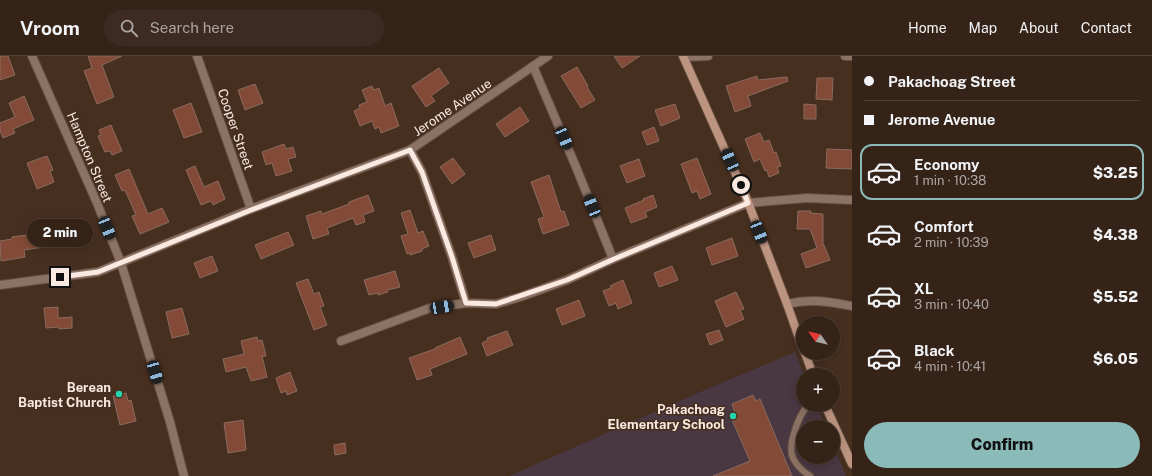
<!DOCTYPE html>
<meta charset="utf-8">
<style>
body{margin:0;font-family:"Public Sans",sans-serif;background:#3d2b21;color:#f1f3f6;height:100vh;display:flex;flex-direction:column;font-size:15px;white-space:nowrap}
*{box-sizing:border-box;margin:0}
p{font-size:13px;color:#aaa4a2}
.icon{flex:none;width:22px;height:22px;fill:none;stroke:currentColor;stroke-width:2;stroke-linecap:round;stroke-linejoin:round}
.map{position:relative;flex:1;overflow:hidden}
.side{display:flex;flex-direction:column;background:#352318;width:300px}
.side>*{flex:none}
.guide{display:grid;align-content:center;height:88px;padding:0 12px;background:#352318}
.needle{width:26px;rotate:304deg}
.controls{position:absolute;left:796px;top:260px;display:grid;gap:8px}
.controls a{display:grid;place-items:center;width:44px;height:44px;border-radius:50%;background:#352318;box-shadow:0 2px 10px #0003,0 0 0 1px #4f4037;font-size:20px}
.end{position:absolute;width:18px;height:18px;margin:-9px;border:5px solid #f9e9e0;background:#111;box-shadow:0 0 0 2px #111}
.from{border-radius:50%}
.bubble{position:absolute;height:28px;border-radius:14px;background:#352318;box-shadow:0 2px 10px #0003,0 0 0 1px #4f4037;font-size:13px;font-weight:800;line-height:28px;text-align:center}
.car{position:absolute;width:12px;height:24px;margin:-12px -6px;border-radius:5px;box-shadow:0 0 3px 1px #0007;background:linear-gradient(#222 24%,#8ab4d8 0 40%,#222 0 76%,#8ab4d8 0 86%,#222 0)}
.guide b{display:flex;align-items:center;gap:14px;height:38px;font-size:15px}
.guide b+b{border-top:1px solid #4f4037}
.guide i{width:10px;height:10px;background:#f1f3f6}
ul{padding:0;list-style:none}
li{display:flex;align-items:center;gap:12px;height:56px;margin:0 8px 6px;padding:0 4px;border:2px solid transparent;border-radius:12px}
li div{flex:1}
li b{display:block;font-size:15px}
li em{font-style:normal;font-weight:800}
li.on{border-color:#8bbbb9}
li>.icon{width:36px;height:36px;stroke-width:1.5}
.button{display:flex;gap:8px;margin-top:auto;padding:8px 12px}
.button a{flex:1;height:46px;border-radius:24px;background:#8bbbb9;color:#111;font-size:16px;font-weight:800;line-height:46px;text-align:center}
header{display:flex;align-items:center;gap:24px;box-sizing:border-box;height:56px;padding:0 20px;background:#352318;border-bottom:1px solid #4f4037}
header strong{font-size:19px}
nav{display:flex;gap:22px;margin-inline-start:auto;font-size:14px}
.search{width:280px;height:36px;background:#3d2b21;display:flex;align-items:center;gap:10px;box-sizing:border-box;padding:0 14px;border-radius:22px;color:#aaa4a2;font-size:15px}
main{display:flex;flex:1;min-height:0}
.map>svg:first-child{display:block}
</style>
<header>
<strong>Vroom</strong>
<div class="search"><svg class="icon" aria-label="search" viewBox="0 0 24 24"><circle cx="10" cy="10" r="6"/><path d="M15 15l6 6"/></svg>Search here</div>
<nav><a>Home</a><a>Map</a><a>About</a><a>Contact</a></nav>
</header>
<main>
<div class="map">
<svg width="852" height="420" viewBox="0 0 852 420">
<rect width="100%" height="100%" fill="#472f20"/>
<path fill="#493742" d="M795,296L804,319H803V349H817L826,371H803V401H833V388L846,420H509L700,336Z"/>
<g fill="#834b37" stroke="#896b60">
<path d="M0,0H8L15,19L0,24Z"/>
<path d="M88,0H122L102,9L114,41L97,48L84,15L92,12Z"/>
<path d="M614,0H640L622,12Z"/>
<path d="M577,11L588,30L587,31L595,44L581,52L561,20Z"/>
<path d="M439,12L449,27L431,40L435,45L426,51L412,30Z"/>
<path d="M757,20L758,24L787,21L788,25L748,40L751,50L735,56L726,30Z"/>
<path d="M817,22H833L832,44L816,43Z"/>
<path d="M255,28L263,47L245,54L238,34Z"/>
<path d="M372,30L374,34L379,32L385,50L391,47L399,70L381,77L379,71L375,73L372,65L360,70L354,55L360,52L359,49L367,46L362,34Z"/>
<path d="M24,40L34,64L13,73L15,77L3,82L0,75V67L15,61L9,47Z"/>
<path d="M191,47L202,76L184,82L173,54Z"/>
<path d="M675,48L680,62L661,70L655,54Z"/>
<path d="M804,48L816,49V63H804Z"/>
<path d="M520,51L529,65L505,81L496,68Z"/>
<path d="M111,69L122,95L112,99L110,95L105,96L98,80L101,79L99,74Z"/>
<path d="M654,71L659,85L647,89L642,76Z"/>
<path d="M760,77L764,86L769,84L774,97L776,96L781,110L777,111L779,117L769,121L767,114L765,115L760,103L754,106L745,83Z"/>
<path d="M284,88L286,93L293,91L296,101L288,103L292,115L276,120L272,107L266,109L262,96Z"/>
<path d="M827,93L852,94V113L826,112Z"/>
<path d="M47,100L53,114L50,115L54,126L37,133L27,107Z"/>
<path d="M453,102L465,118L452,128L440,111Z"/>
<path d="M697,102L711,138L700,143L697,135L692,137L681,108Z"/>
<path d="M639,103L645,120L627,127L620,110Z"/>
<path d="M195,110L204,131L218,125L225,143L213,149L211,145L201,149L186,114Z"/>
<path d="M129,113L148,158L162,152L169,166L140,178L132,160L136,159L125,134L122,135L115,119Z"/>
<path d="M549,119L561,156L564,155L569,169L543,178L538,163L544,161L531,126Z"/>
<path d="M368,139L374,155L363,159L365,166L356,169L353,162L327,172L329,178L313,183L306,160L321,155L322,158L349,148V146Z"/>
<path d="M653,139L657,151L645,156L647,161L631,167L625,152L644,144L643,143Z"/>
<path d="M410,154L418,177L423,175L429,190L422,193V195L410,199V197L407,198L401,180L408,178L401,157Z"/>
<path d="M798,155H811L810,157L823,158V190L824,189L830,204L806,212L801,198L817,192L810,173H797Z"/>
<path d="M56,175L58,189L24,194L25,201L1,205L0,185L12,183V181Z"/>
<path d="M288,176L294,189L261,203L255,189Z"/>
<path d="M491,179L496,194L474,202L468,187Z"/>
<path d="M732,182L738,200L712,209L706,192Z"/>
<path d="M212,200L218,215L200,222L194,207Z"/>
<path d="M672,210L678,224L659,231L654,217Z"/>
<path d="M395,215L400,231L387,234L388,236L378,239V237L369,239L364,224Z"/>
<path d="M308,223L314,238L319,236L324,250L320,251L327,269L314,274L296,227Z"/>
<path d="M623,224L632,247L618,253L616,247L609,250L603,235L611,232L610,230Z"/>
<path d="M736,236L744,253L740,254L744,263L726,271L715,245Z"/>
<path d="M579,244L585,260L562,269L556,253Z"/>
<path d="M58,251V262L72,261V272L59,273L58,271L46,272L44,252Z"/>
<path d="M182,252L189,278L172,282L166,256Z"/>
<path d="M719,274L723,284L710,289L706,278Z"/>
<path d="M507,275L513,289L487,300L482,287L488,284L487,282Z"/>
<path d="M257,281L258,285L262,284L266,300H262L267,321L251,325L246,311L226,316L223,303L244,298L241,285Z"/>
<path d="M460,281L467,298L430,313L432,319L417,324L409,302L435,293V292Z"/>
<path d="M290,316L297,335L287,339L286,335L281,337L276,322Z"/>
<path d="M126,337L128,345L131,344L136,365L120,369L113,340Z"/>
<path d="M753,339L756,345L760,343L792,420H713L750,405L730,359L735,357L732,348Z"/>
<path d="M243,364L246,394L228,397L224,367Z"/>
<path d="M345,387L346,397L335,399L334,389Z"/>
</g>
<g fill="none" stroke-linecap="round" stroke-linejoin="round">
<defs>
<path id="lane" d="M808,349C799,359 787,389 793,402C797,410 802,415 810,420"/>
<g id="street">
<path d="M32,0L97,147L121,207L170,366L184,420"/>
<path d="M197,0L251,153"/>
<path d="M845,0H852"/>
<path d="M684,1L708,0"/>
<path d="M533,10L576,111L613,203"/>
<path d="M410,94L422,116L452,201L466,247"/>
<path d="M0,229L98,216L251,153L410,94L548,0"/>
<path d="M787,248C811,242 829,246 852,250"/>
<path d="M341,285L430,252L467,247L496,248L520,241L567,224L613,203L748,147L807,142L852,144"/>
</g>
<g id="secondary">
<path d="M683,0L746,141L787,248L803,293"/>
<path d="M805,297L813,319"/>
<path d="M825,349L852,408"/>
</g>
</defs>
<use href="#lane" stroke="#634d3f" stroke-width="8"/>
<use href="#street" stroke="#634d3f" stroke-width="10"/>
<use href="#secondary" stroke="#634d3f" stroke-width="10"/>
<use href="#lane" stroke="#8b7265" stroke-width="6"/>
<use href="#street" stroke="#8b7265" stroke-width="8"/>
<use href="#secondary" stroke="#bc9480" stroke-width="8"/>
</g>
<g fill="none" stroke-linecap="round" stroke-linejoin="round">
<path stroke="#f9e9e0" stroke-width="5" d="M60,221L98,216L251,154L410,94L422,116L452,201L466,247L496,248L567,224L614,203L748,147L741,129"/>
</g>
<g fill="#25d5ae" stroke="#472f20" stroke-width="1.5">
<circle cx="119" cy="338" r="4"/>
<circle cx="733" cy="360" r="4"/>
</g>
<g text-anchor="middle" stroke-width="3" stroke-linejoin="round" paint-order="stroke">
<g font-size="13" fill="#f9e9e0" stroke="#472f20">
<text transform="translate(452 51) rotate(-34)" y="5">Jerome Avenue</text>
<text transform="translate(236 73) rotate(71)" y="5">Cooper Street</text>
<text transform="translate(90 101) rotate(67)" y="5">Hampton Street</text>
</g>
<g font-size="13" font-weight="bold" fill="#f9e9e0" stroke="#472f20" text-anchor="end">
<text x="111" y="336">Berean<tspan x="111" dy="15">Baptist Church</tspan></text>
<text x="725" y="358">Pakachoag<tspan x="725" dy="15">Elementary School</tspan></text>
</g>
</g>
</svg>
<div class="controls">
<a><svg class="needle" viewBox="-14 -14 28 28"><path d="M0-13l5 13h-10z" fill="#e53935"/><path d="M0 13l5-13h-10z" fill="#aaa4a2"/></svg></a>
<a>+</a>
<a>−</a>
</div>
<i class="end from" style="left:741px;top:129px"></i>
<i class="end" style="left:60px;top:221px"></i>
<div class="bubble" style="left:27px;top:163px;width:66px">2 min</div>
<i class="car" style="left:564px;top:82px;rotate:157deg"></i>
<i class="car" style="left:730px;top:104px;rotate:336deg"></i>
<i class="car" style="left:592px;top:150px;rotate:338deg"></i>
<i class="car" style="left:107px;top:172px;rotate:158deg"></i>
<i class="car" style="left:759px;top:176px;rotate:158deg"></i>
<i class="car" style="left:442px;top:251px;rotate:81deg"></i>
<i class="car" style="left:155px;top:316px;rotate:164deg"></i>
</div>
<section class="side">
<div class="guide">
<b><i class="from"></i>Pakachoag Street</b>
<b><i></i>Jerome Avenue</b>
</div>
<ul>
<li class="on"><svg class="icon" aria-label="car" viewBox="0 0 24 24"><path d="M5 17H2v-5l4-1 3-4h7l3 4 3 1v5h-3M9 17h6M6 11h13"/><circle cx="7" cy="17" r="2"/><circle cx="17" cy="17" r="2"/></svg><div><b>Economy</b><p>1 min · 10:38</p></div><em>$3.25</em></li>
<li><svg class="icon" aria-label="car" viewBox="0 0 24 24"><path d="M5 17H2v-5l4-1 3-4h7l3 4 3 1v5h-3M9 17h6M6 11h13"/><circle cx="7" cy="17" r="2"/><circle cx="17" cy="17" r="2"/></svg><div><b>Comfort</b><p>2 min · 10:39</p></div><em>$4.38</em></li>
<li><svg class="icon" aria-label="car" viewBox="0 0 24 24"><path d="M5 17H2v-5l4-1 3-4h7l3 4 3 1v5h-3M9 17h6M6 11h13"/><circle cx="7" cy="17" r="2"/><circle cx="17" cy="17" r="2"/></svg><div><b>XL</b><p>3 min · 10:40</p></div><em>$5.52</em></li>
<li><svg class="icon" aria-label="car" viewBox="0 0 24 24"><path d="M5 17H2v-5l4-1 3-4h7l3 4 3 1v5h-3M9 17h6M6 11h13"/><circle cx="7" cy="17" r="2"/><circle cx="17" cy="17" r="2"/></svg><div><b>Black</b><p>4 min · 10:41</p></div><em>$6.05</em></li>
</ul>
<div class="button"><a>Confirm</a></div>
</section>
</main>
